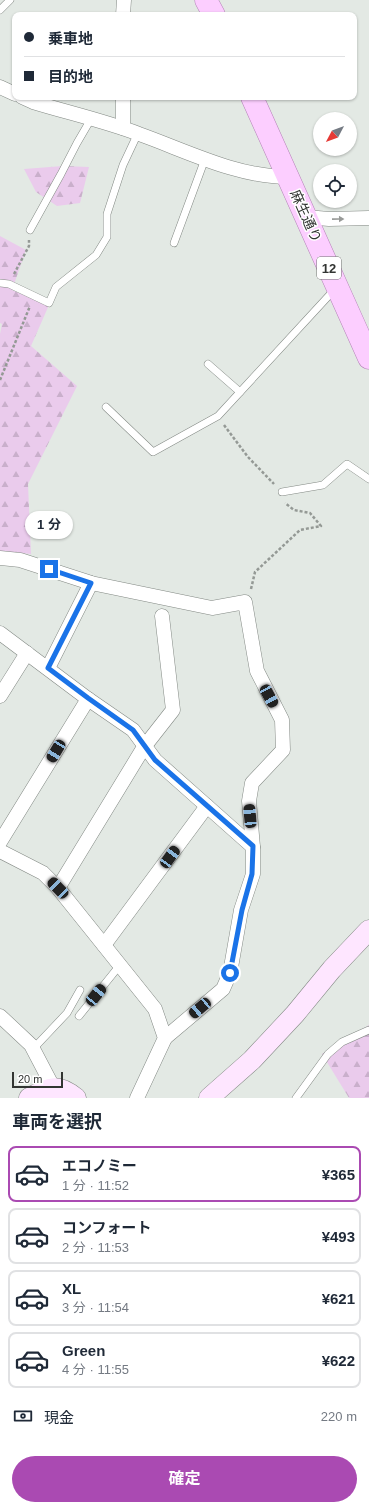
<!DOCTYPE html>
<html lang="ja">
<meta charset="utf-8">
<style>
body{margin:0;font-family:Arial,"Noto Sans JP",sans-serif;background:#f2f2f3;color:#1f2937;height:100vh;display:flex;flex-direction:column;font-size:15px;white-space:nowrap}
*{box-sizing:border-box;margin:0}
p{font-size:13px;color:#747a83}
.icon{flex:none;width:22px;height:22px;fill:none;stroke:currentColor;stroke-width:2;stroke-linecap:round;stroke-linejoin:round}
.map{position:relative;height:1098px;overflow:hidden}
.panel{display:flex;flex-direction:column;background:#fff;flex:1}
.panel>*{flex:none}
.hud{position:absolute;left:12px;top:12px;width:345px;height:88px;border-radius:8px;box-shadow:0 1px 3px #0004;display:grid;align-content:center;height:88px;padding:0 12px;background:#fff}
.needle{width:26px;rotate:229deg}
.buttons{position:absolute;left:313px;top:112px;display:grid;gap:8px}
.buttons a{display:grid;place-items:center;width:44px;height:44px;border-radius:50%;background:#fff;box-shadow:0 1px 3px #0004;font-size:20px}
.scale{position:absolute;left:12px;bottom:10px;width:51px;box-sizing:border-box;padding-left:4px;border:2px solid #323532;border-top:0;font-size:11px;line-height:14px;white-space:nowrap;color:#323532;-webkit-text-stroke:3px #fff;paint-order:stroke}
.end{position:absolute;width:18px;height:18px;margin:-9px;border:5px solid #1a73e8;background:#fff;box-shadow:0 0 0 2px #fff}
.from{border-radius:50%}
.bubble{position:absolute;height:28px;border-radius:14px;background:#fff;box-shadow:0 1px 3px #0004;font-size:13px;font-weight:700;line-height:28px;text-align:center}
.car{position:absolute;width:12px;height:24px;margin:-12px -6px;border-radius:5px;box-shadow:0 0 3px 1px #0007;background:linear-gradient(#222 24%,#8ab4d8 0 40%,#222 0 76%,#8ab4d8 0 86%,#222 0)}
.hud b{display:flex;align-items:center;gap:14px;height:38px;font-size:15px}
.hud b+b{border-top:1px solid #e0e1e3}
.hud i{width:10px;height:10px;background:#1f2937}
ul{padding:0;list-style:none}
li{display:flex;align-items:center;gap:12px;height:56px;margin:0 8px 6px;padding:0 4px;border:2px solid #e0e1e3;border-radius:8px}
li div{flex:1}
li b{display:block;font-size:15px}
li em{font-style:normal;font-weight:700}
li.active{border-color:#aa4ab2}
li>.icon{width:36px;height:36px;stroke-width:1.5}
h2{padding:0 12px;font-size:18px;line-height:48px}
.pay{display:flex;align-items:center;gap:10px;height:44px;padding:0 12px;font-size:15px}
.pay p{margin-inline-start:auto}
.button{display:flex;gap:8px;margin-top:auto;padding:8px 12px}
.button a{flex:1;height:46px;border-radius:24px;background:#aa4ab2;color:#fff;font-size:16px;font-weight:700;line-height:46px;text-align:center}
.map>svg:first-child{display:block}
</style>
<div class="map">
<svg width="369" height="1098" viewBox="0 0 369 1098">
<defs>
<pattern id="forest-firs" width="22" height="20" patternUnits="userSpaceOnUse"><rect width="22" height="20" fill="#eacbec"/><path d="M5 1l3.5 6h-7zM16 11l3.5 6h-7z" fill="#c9afcb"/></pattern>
</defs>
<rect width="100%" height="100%" fill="#e3e9e4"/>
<g fill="url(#forest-firs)">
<path d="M63,166L89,167L80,203L57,206L36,192L24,169Z"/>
<path d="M0,236L26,250L12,290L49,305L31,346L77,386L28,484L31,554L0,551V334L2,324L0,323Z"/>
<path d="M369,1025V1098H349L322,1054Z"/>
</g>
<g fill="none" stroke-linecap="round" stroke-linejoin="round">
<defs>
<g id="lane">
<path d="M0,10L10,0"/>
<path d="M30,230L61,174L77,143L91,119"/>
<path d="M174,243L205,159"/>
<path d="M0,283L9,284L49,303L56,287L96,255L107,237V214L123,165L138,133"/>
<path d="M208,364L240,392"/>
<path d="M106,407L153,452L218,416L335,289"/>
<path d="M282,492L323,485L347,464L369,479"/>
<path d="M79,1016L120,965"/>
<path d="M33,1049L67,1013L80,990"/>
<path d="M296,1098L328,1054L342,1042L369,1030"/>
</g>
<g id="street">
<path d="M123,15L124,0"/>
<path d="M0,87L15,94"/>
<path d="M22,97L33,102C69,113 105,121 139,134C187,151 237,177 288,177"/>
<path d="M123,128V97"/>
<path d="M306,217L329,219L369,218"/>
<path d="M0,558L20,560L91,583L212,608L245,602L257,671L282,720L283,750L252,783L249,801L253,847"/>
<path d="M0,633L88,699L133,730L155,760L253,847V874L241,910L230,973L223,989L165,1038"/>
<path d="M48,668L91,583"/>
<path d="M0,696L27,653"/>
<path d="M0,842L88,699"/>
<path d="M0,851L43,873L58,888L155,1009L165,1038L137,1098"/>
<path d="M58,888L144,747L173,710L162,616"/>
<path d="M104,945L207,806"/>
<path d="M0,1016L31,1045L53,1087"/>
</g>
<g id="secondary">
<path d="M29,1098C49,1088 57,1082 76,1098"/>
<path d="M209,1098L252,1060L295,1014L332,969L369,930"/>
</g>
<g id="primary">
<path d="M206,0L214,15"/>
<path d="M252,97L369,358"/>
</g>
</defs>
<use href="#lane" stroke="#838984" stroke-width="8"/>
<use href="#street" stroke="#838984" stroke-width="15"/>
<use href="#secondary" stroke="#838984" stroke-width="21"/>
<use href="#primary" stroke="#b483b7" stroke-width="23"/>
<g stroke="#949995" stroke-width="2.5" stroke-dasharray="3 2" stroke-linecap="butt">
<path d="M14,274L29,246V240"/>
<path d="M0,380L30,306"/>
<path d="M224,425L248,457L274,484"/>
<path d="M251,589L255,572L300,530L321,526L310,513L294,510L285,503"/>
</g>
<use href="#lane" stroke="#fff" stroke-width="7"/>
<use href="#street" stroke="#fff" stroke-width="14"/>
<use href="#secondary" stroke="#fee6ff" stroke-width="20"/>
<use href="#primary" stroke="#fcceff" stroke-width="22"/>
</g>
<defs><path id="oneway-solid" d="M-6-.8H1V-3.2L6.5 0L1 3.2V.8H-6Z"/></defs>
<use fill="#989a98" href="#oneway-solid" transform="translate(338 219) rotate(-1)"/>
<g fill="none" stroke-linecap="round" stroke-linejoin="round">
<path stroke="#1a73e8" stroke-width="5" d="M49,569L91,583L48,668L88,698L133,730L155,760L253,846L252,874L242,910L230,973"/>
</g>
<g text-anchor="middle" stroke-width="3" stroke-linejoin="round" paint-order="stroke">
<rect fill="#fff" stroke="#707270" stroke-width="1" x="317" y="257" width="24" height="22" rx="3"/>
<g font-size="13" font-weight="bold" fill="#323532">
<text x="329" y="273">12</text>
</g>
<g font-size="14" fill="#323532" stroke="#fff">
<text transform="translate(306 216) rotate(66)" y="5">麻生通り</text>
</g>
</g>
</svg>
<div class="buttons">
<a><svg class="needle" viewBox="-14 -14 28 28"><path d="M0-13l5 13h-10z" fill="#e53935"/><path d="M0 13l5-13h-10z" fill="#747a83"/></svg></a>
<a><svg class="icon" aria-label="locate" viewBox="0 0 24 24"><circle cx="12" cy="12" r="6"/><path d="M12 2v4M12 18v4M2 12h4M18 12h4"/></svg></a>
</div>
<div class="scale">20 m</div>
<i class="end from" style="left:230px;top:973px"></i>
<i class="end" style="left:49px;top:569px"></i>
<div class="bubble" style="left:25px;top:511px;width:48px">1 分</div>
<i class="car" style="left:269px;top:696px;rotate:152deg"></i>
<i class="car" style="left:56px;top:751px;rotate:211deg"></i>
<i class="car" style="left:250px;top:816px;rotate:355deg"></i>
<i class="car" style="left:170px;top:857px;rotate:36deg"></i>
<i class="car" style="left:58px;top:888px;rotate:316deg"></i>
<i class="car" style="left:96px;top:995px;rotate:39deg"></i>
<i class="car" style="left:200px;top:1008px;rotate:230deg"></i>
<div class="hud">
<b><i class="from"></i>乗車地</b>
<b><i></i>目的地</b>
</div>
</div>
<section class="panel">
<h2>車両を選択</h2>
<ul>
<li class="active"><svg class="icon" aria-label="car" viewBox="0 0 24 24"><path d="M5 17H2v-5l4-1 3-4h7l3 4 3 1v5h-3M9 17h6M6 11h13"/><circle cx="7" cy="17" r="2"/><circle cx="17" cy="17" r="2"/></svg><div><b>エコノミー</b><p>1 分 · 11:52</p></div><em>¥365</em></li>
<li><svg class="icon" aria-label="car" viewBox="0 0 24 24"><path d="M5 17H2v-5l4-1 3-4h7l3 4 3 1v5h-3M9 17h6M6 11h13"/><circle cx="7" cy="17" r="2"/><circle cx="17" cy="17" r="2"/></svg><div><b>コンフォート</b><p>2 分 · 11:53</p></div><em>¥493</em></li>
<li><svg class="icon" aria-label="car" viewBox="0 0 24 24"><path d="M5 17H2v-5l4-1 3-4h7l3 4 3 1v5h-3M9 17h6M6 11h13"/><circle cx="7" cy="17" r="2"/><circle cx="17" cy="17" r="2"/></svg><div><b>XL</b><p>3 分 · 11:54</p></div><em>¥621</em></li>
<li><svg class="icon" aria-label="car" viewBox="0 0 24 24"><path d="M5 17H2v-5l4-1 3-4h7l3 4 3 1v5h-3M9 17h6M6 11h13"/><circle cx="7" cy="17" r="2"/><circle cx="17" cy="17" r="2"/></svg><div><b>Green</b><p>4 分 · 11:55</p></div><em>¥622</em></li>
</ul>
<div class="pay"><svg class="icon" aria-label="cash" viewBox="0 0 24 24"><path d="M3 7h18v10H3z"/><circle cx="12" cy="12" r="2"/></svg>現金<p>220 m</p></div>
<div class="button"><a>確定</a></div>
</section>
